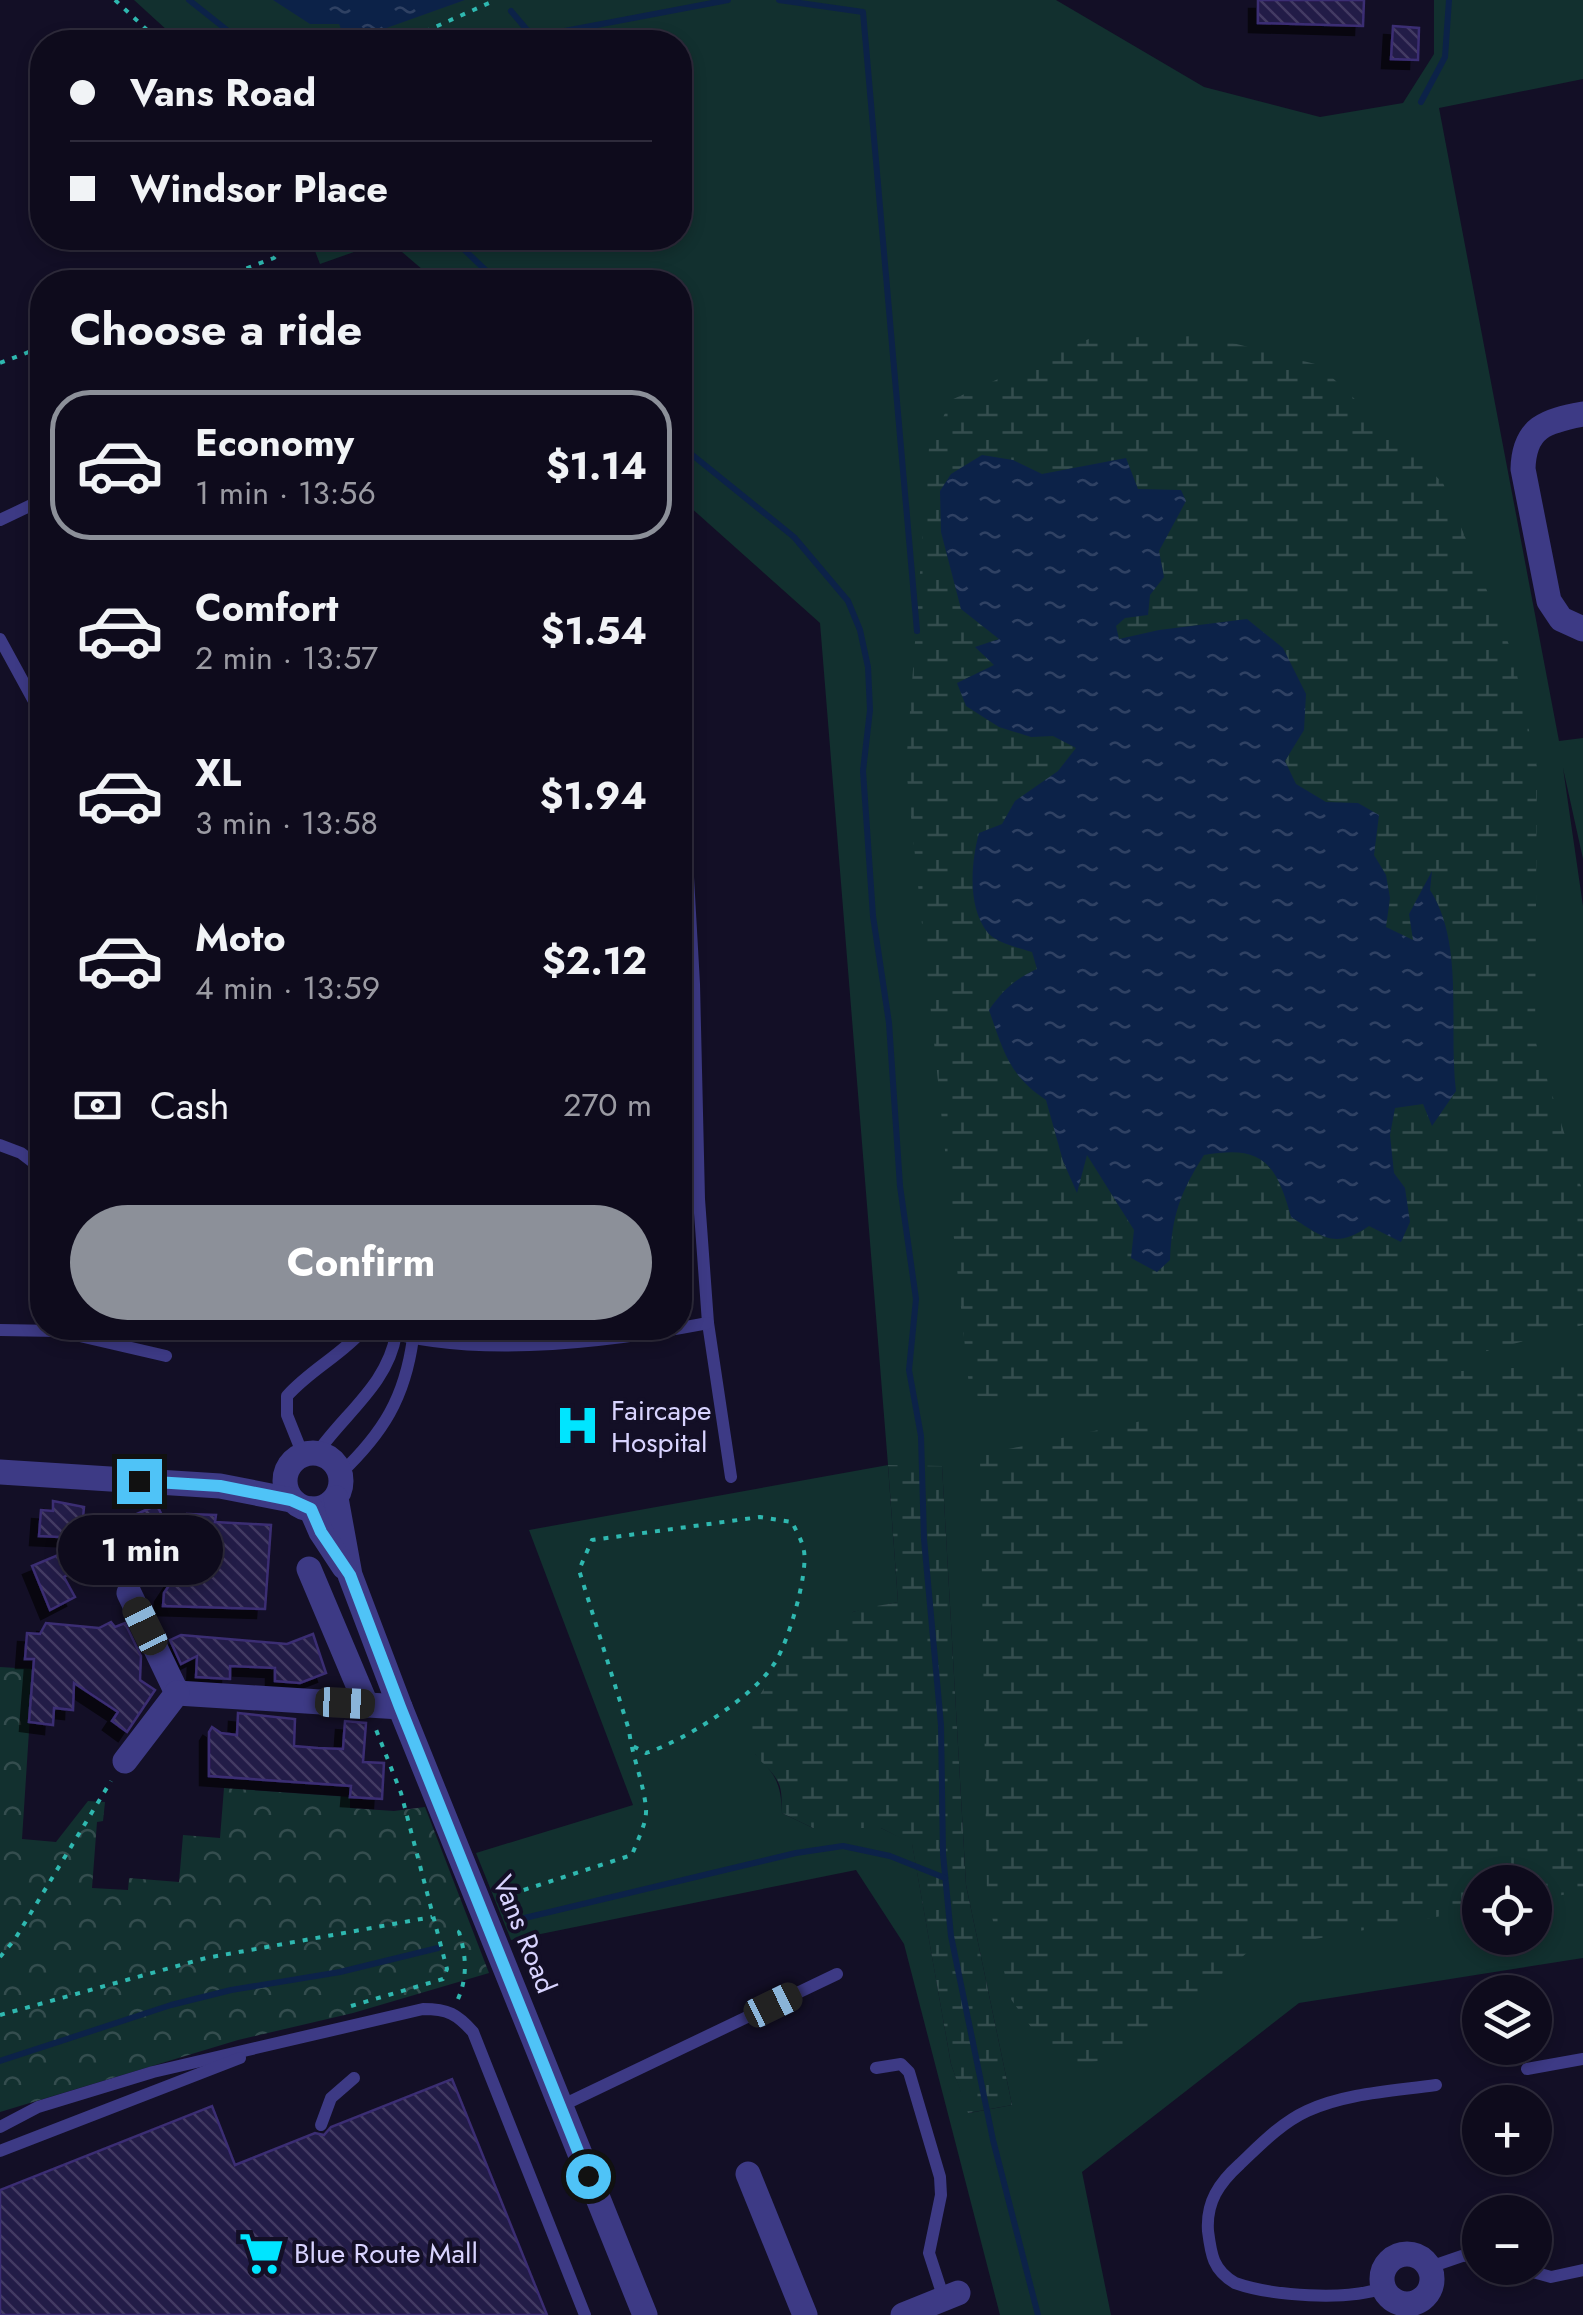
<!DOCTYPE html>
<meta charset="utf-8">
<style>
body{margin:0;font-family:Jost,sans-serif;background:#1c1929;color:#f1f3f6;height:100vh;display:flex;flex-direction:column;font-size:38px;white-space:nowrap}
*{box-sizing:border-box;margin:0}
p{font-size:32px;color:#9b9ba3}
.icon{flex:none;width:55px;height:55px;fill:none;stroke:currentColor;stroke-width:2;stroke-linecap:round;stroke-linejoin:round}
.map{position:relative;flex:1;overflow:hidden}
.drawer{position:absolute;left:30px;top:270px;width:662px;height:1070px;display:flex;flex-direction:column;background:#0e0b1c;border-radius:40px;box-shadow:0 5px 15px #0003,0 0 0 2px #2e2b3b}
.drawer>*{flex:none}
.top-card{position:absolute;left:30px;top:30px;width:662px;height:220px;border-radius:40px;box-shadow:0 5px 15px #0003,0 0 0 2px #2e2b3b;display:grid;align-content:center;height:220px;padding:0 40px;background:#0e0b1c}
.buttons{position:absolute;left:1462px;top:1865px;display:grid;gap:20px}
.buttons a{display:grid;place-items:center;width:90px;height:90px;border-radius:50%;background:#0e0b1c;box-shadow:0 5px 15px #0003,0 0 0 2px #2e2b3b;font-size:50px}
.end{position:absolute;width:45px;height:45px;margin:-22px;border:12px solid #4fc3f7;background:#111;box-shadow:0 0 0 5px #111}
.from{border-radius:50%}
.bubble{position:absolute;height:70px;border-radius:35px;background:#0e0b1c;box-shadow:0 5px 15px #0003,0 0 0 2px #2e2b3b;font-size:32px;font-weight:700;line-height:70px;text-align:center}
.car{position:absolute;width:30px;height:60px;margin:-30px -15px;border-radius:12px;box-shadow:0 0 8px 2px #0007;background:linear-gradient(#222 24%,#8ab4d8 0 40%,#222 0 76%,#8ab4d8 0 86%,#222 0)}
.top-card b{display:flex;align-items:center;gap:35px;height:95px;font-size:38px}
.top-card b+b{border-top:2px solid #2e2b3b}
.top-card i{width:25px;height:25px;background:#f1f3f6}
ul{padding:0;list-style:none}
li{display:flex;align-items:center;gap:30px;height:150px;margin:0 20px 15px;padding:0 20px;border:5px solid transparent;border-radius:40px}
li div{flex:1}
li b{display:block;font-size:38px}
li em{font-style:normal;font-weight:700}
li.on{border-color:#8c9099}
li>.icon{width:90px;height:90px;stroke-width:1.5}
h2{padding:0 40px;font-size:45px;line-height:120px}
.pay{display:flex;align-items:center;gap:25px;height:110px;padding:0 40px;font-size:38px}
.pay p{margin-inline-start:auto}
.action{display:flex;gap:20px;margin-top:auto;padding:20px 40px}
.action a{flex:1;height:115px;border-radius:60px;background:#8c9099;color:#fff;font-size:40px;font-weight:700;line-height:115px;text-align:center}
.map>svg:first-child{display:block}
</style>
<div class="map">
<svg width="1583" height="2315" viewBox="0 0 1583 2315">
<defs>
<pattern id="wetland-marsh" width="20" height="14" patternUnits="userSpaceOnUse" patternTransform="scale(2.5)"><rect width="20" height="14" fill="#12302f"/><path d="M1 5h8M5 5V1M11 12h8M15 12V8" fill="none" stroke="#344d4e"/></pattern>
<pattern id="park-crowns" width="20" height="18" patternUnits="userSpaceOnUse" patternTransform="scale(2.5)"><rect width="20" height="18" fill="#12302f"/><path d="M2 6a3 3 0 1 1 6 0M12 15a3 3 0 1 1 6 0" fill="none" stroke="#344d4e"/></pattern>
<pattern id="water-ripples" width="26" height="14" patternUnits="userSpaceOnUse" patternTransform="scale(2.5)"><rect width="26" height="14" fill="#0c2248"/><path d="M2 4q2-2 4 0t4 0M15 11q2-2 4 0t4 0" fill="none" stroke="#2f4163"/></pattern>
<pattern id="building-back-hatch" width="6" height="6" patternUnits="userSpaceOnUse" patternTransform="scale(2.5)"><rect width="6" height="6" fill="#241b47"/><path d="M-1 5l2 2M0 0l6 6M5-1l2 2" fill="none" stroke="#433b63"/></pattern>
<filter id="shadow"><feDropShadow dx="-9" dy="9" stdDeviation="0" flood-color="#0009"/></filter>
</defs>
<rect width="100%" height="100%" fill="#130f26"/>
<path fill="#12302f" fill-rule="evenodd" d="M134,0H1056L1204,87L1320,117L1403,103L1434,54V0H1583V79L1439,108L1559,741L1583,738V859L1563,768L1583,906V1958L1299,2003L1082,2172L1111,2315H1000L904,1944L856,1870L511,1940L476,1853L633,1805L529,1530L888,1465L820,623L680,498V282H437L388,240L320,264L310,238H680V42H180ZM888,1466H942L966,1885L1012,2105L969,2113L951,2064L912,1843L881,1828H813L782,1813C781,1784 776,1774 755,1754L853,1612L898,1602ZM1480,1882H1535V1938H1480Z"/>
<g fill="url(#wetland-marsh)" fill-rule="evenodd">
<path d="M1205,336L1319,365L1443,483L1512,652L1537,767L1535,1040L1583,1193V1325L1457,1359L1432,1370L1462,1371L1583,1364V1892L1535,1899V1882H1480V1909L1249,1951L1124,2058L1059,2066L1010,1998L987,1894L980,1455L1189,1411L1202,1404L1187,1401L970,1396L906,767L929,448L951,400L1091,338ZM1126,458L1138,489L1170,526L1159,551L1164,577L1150,595L1116,627L1119,640L1159,630L1247,619L1304,730L1285,761C1303,798 1318,802 1358,803L1374,855L1386,875L1390,898L1386,927L1413,941L1432,875L1430,890C1465,944 1448,1027 1456,1091L1432,1125L1423,1104L1395,1108C1389,1137 1387,1164 1405,1189C1386,1208 1357,1250 1326,1238C1314,1234 1302,1223 1291,1217C1283,1189 1271,1153 1237,1150C1227,1149 1214,1153 1204,1155C1180,1193 1172,1215 1170,1260L1134,1230L1086,1154L1082,1182L1077,1191L1063,1161L1046,1100L1026,1087L989,1011C1002,991 1014,978 1037,970L1032,953L990,936L978,916L979,833L1002,824L1015,801L1058,771L1076,748L1052,735L1031,737L957,683L995,664L999,639L961,609L941,532L1013,460L1042,474Z"/>
<path d="M888,1465L942,1466L966,1885L1012,2105L968,2113L951,2064L912,1844L881,1828H813L782,1813C781,1803 783,1791 778,1782C771,1767 749,1755 748,1738C745,1689 811,1629 853,1612C867,1607 884,1605 898,1602Z"/>
</g>
<path fill="url(#park-crowns)" d="M0,1667L33,1669L22,1839L56,1842L88,1801L105,1802L103,1821L97,1822L92,1888L128,1890L129,1878L179,1882L183,1835L220,1838L224,1788L350,1797V1808L394,1811L425,1807L489,1973L353,2013L238,2040L0,2112Z"/>
<g fill="url(#water-ripples)">
<path d="M273,0H465L350,41L344,36L339,24H310Z"/>
<path d="M982,455L1013,460L1042,474L1126,458L1138,489L1181,490L1186,501L1159,551L1164,577L1150,595L1148,615L1125,618L1116,626L1119,639L1159,630L1247,619L1283,648L1306,694L1304,730L1285,761L1296,784L1326,802L1358,803L1379,815L1374,855L1386,875L1390,898L1386,927L1413,940L1409,914L1432,871L1430,890C1465,944 1448,1027 1456,1091L1432,1126L1423,1104L1395,1108L1390,1135L1394,1173L1405,1188L1410,1222L1401,1242L1369,1226C1334,1250 1323,1237 1291,1217C1276,1162 1262,1145 1204,1155C1180,1193 1172,1215 1170,1260L1157,1272L1131,1258L1134,1230L1087,1155L1077,1193L1063,1161L1046,1100C1009,1076 1003,1050 989,1010C1003,990 1015,979 1037,969L1032,952C1019,948 997,943 988,933C967,908 971,862 979,833L1002,824L1015,801L1058,771L1076,748L1053,736L1031,737L999,727L966,706L957,683L994,665L975,647L999,639L961,609L941,532L940,491L951,474Z"/>
</g>
<g fill="none" stroke-linecap="round" stroke-linejoin="round">
<g stroke="#0c2248" stroke-width="6">
<path d="M189,0L242,42"/>
<path d="M779,0L863,12L917,631"/>
<path d="M511,11L533,37L728,0"/>
<path d="M1421,102L1445,57L1449,0"/>
<path d="M452,238L498,282"/>
<path d="M680,445L794,537L848,601L860,630L868,667L870,710L863,771L873,916L889,1023L900,1186L916,1299L909,1370L921,1436L924,1539L941,1725L943,1854L951,1936L993,2140L1038,2315"/>
<path d="M512,1921L796,1853L843,1846L890,1856L945,1878"/>
<path d="M0,2061L171,2005L231,1990L340,1972L438,1948"/>
</g>
</g>
<g fill="url(#building-back-hatch)" stroke="#3b2d73" stroke-width="2.5" filter="url(#shadow)">
<path d="M1258,0H1364L1363,26L1258,23Z"/>
<path d="M1393,26L1419,28L1418,60L1391,59Z"/>
<path d="M53,1501L84,1507L81,1538L39,1536L41,1510L53,1511Z"/>
<path d="M157,1505L168,1528L121,1551L116,1540L83,1538Z"/>
<path d="M187,1514L216,1515L215,1522L271,1525L265,1609L163,1606L164,1593L184,1563Z"/>
<path d="M58,1555L69,1574L64,1577L75,1597L50,1610L32,1566Z"/>
<path d="M111,1622L115,1627L125,1623L141,1656L140,1680L155,1690L127,1732L112,1721L118,1712L74,1683L73,1710L54,1708L53,1725L29,1722L34,1659H25L27,1633L40,1634L46,1623L99,1628Z"/>
<path d="M313,1634L326,1673L300,1683L275,1681V1668L230,1666V1679L196,1677L197,1656L181,1664L170,1640L181,1635L287,1644Z"/>
<path d="M238,1713L295,1719L294,1746L318,1748L343,1749L345,1721L366,1723L363,1762L384,1763L382,1799L350,1797L351,1786L209,1776V1732L212,1727L221,1733L237,1735Z"/>
<path d="M452,2079L547,2315H0V2190L212,2106L235,2165L315,2133L324,2135L331,2127Z"/>
</g>
<g fill="none" stroke-linecap="round" stroke-linejoin="round">
<g stroke="#2fb8b0" stroke-width="4" stroke-dasharray="5 8" stroke-linecap="butt">
<path d="M115,0L160,42"/>
<path d="M401,42L496,0"/>
<path d="M210,282L274,258L290,238"/>
<path d="M0,363L42,347"/>
<path d="M499,1898L632,1855C637,1841 647,1823 646,1809C644,1783 632,1757 629,1730L579,1570L592,1540L760,1517L792,1522C796,1531 803,1542 804,1551C808,1575 788,1644 774,1664C752,1698 684,1741 646,1753L631,1745"/>
<path d="M0,1957L15,1939L111,1781"/>
<path d="M458,1999C468,1976 466,1955 459,1932L463,1928"/>
<path d="M351,2006L443,1979L447,1969L401,1793L375,1727"/>
<path d="M0,2015L206,1958L432,1917"/>
</g>
<g stroke="#3d3a85" stroke-width="12">
<path d="M0,520L42,500"/>
<path d="M0,639L42,716"/>
<path d="M680,734L694,984L699,1199L708,1323L731,1477"/>
<path d="M0,1145L21,1153L42,1169"/>
<path d="M375,1328C472,1360 609,1342 708,1323"/>
<path d="M0,1330L58,1331L166,1356"/>
<path d="M317,1453C345,1413 388,1384 396,1334"/>
<path d="M303,1455L287,1415V1396C311,1369 342,1355 365,1328"/>
<path d="M340,1474C383,1433 405,1398 413,1338"/>
<path d="M876,2068L901,2064L909,2072L940,2177L941,2195L929,2253L944,2299"/>
<path d="M1527,2069L1583,2059"/>
<path d="M561,2106L837,1974"/>
<path d="M321,2125L331,2098L354,2078"/>
<path d="M0,2127L38,2107L153,2072L423,2009C448,2009 457,2014 473,2032L585,2315"/>
<path d="M0,2151L240,2058"/>
<path d="M1430,2267L1462,2256L1480,2255"/>
<path d="M1519,2268L1551,2277L1583,2270"/>
<path d="M1383,2288C1346,2301 1272,2296 1235,2283C1213,2270 1211,2255 1208,2231C1206,2202 1219,2183 1240,2164C1260,2145 1281,2123 1307,2111C1346,2093 1394,2091 1436,2085"/>
</g>
<g stroke="#3d3a85" stroke-width="25">
<path d="M1583,414C1546,421 1524,427 1523,469L1549,601L1561,619L1583,629"/>
<circle cx="313" cy="1481" r="28"/>
<path d="M0,1472L220,1486L291,1500"/>
<path d="M336,1498L350,1575L400,1707L645,2315"/>
<path d="M311,1509L321,1532L344,1567"/>
<path d="M309,1569L366,1704"/>
<path d="M129,1593L177,1693"/>
<path d="M177,1693L400,1707"/>
<path d="M125,1761L177,1693"/>
<path d="M748,2174L805,2315"/>
<circle cx="1407" cy="2279" r="25"/>
<path d="M903,2315L958,2293"/>
</g>
</g>
<g fill="none" stroke-linecap="round" stroke-linejoin="round">
<path stroke="#4fc3f7" stroke-width="12" d="M139,1481L220,1486L291,1500L311,1509L321,1532L350,1575L400,1707L588,2176"/>
</g>
<defs>
<symbol id="hospital-bare" viewBox="-9 -9 18 18"><path d="M-5-5h3v3.5h4V-5h3V5h-3V1.5h-4V5h-3Z" fill="#00e5ff" stroke="#130f26" stroke-width="2.5" paint-order="stroke"/></symbol>
<symbol id="supermarket-bare" viewBox="-9 -9 18 18"><path d="M-6-5.5h2.5l.6 2H6L4.5 2H-2.5L-4.4-4H-6ZM-1.5 3.2a1.3 1.3 0 1 0 .1 0ZM3 3.2a1.3 1.3 0 1 0 .1 0Z" fill="#00e5ff" stroke="#130f26" stroke-width="2.5" paint-order="stroke"/></symbol>
</defs>
<g fill-rule="evenodd">
<use href="#hospital-bare" x="546" y="1394" width="63" height="63"/>
<use href="#supermarket-bare" x="230" y="2222" width="63" height="63"/>
</g>
<g text-anchor="middle" stroke-width="8" stroke-linejoin="round" paint-order="stroke">
<g font-size="28" fill="#d9d4ff" stroke="#130f26" text-anchor="start">
<text x="611" y="1420">Faircape<tspan x="611" dy="32">Hospital</tspan></text>
<text x="294" y="2263">Blue Route Mall</text>
</g>
<g font-size="28" fill="#d9d4ff" stroke="#130f26">
<text transform="translate(525 1934) rotate(68)" y="10">Vans Road</text>
</g>
</g>
</svg>
<div class="buttons">
<a><svg class="icon" aria-label="locate" viewBox="0 0 24 24"><circle cx="12" cy="12" r="6"/><path d="M12 2v4M12 18v4M2 12h4M18 12h4"/></svg></a>
<a><svg class="icon" aria-label="layers" viewBox="0 0 24 24"><path d="M12 4l9 5-9 5-9-5zM3 14l9 5 9-5"/></svg></a>
<a>+</a>
<a>−</a>
</div>
<i class="end from" style="left:588px;top:2176px"></i>
<i class="end" style="left:139px;top:1481px"></i>
<div class="bubble" style="left:58px;top:1515px;width:165px">1 min</div>
<i class="car" style="left:145px;top:1626px;rotate:334deg"></i>
<i class="car" style="left:345px;top:1703px;rotate:93deg"></i>
<i class="car" style="left:773px;top:2005px;rotate:64deg"></i>
<div class="top-card">
<b><i class="from"></i>Vans Road</b>
<b><i></i>Windsor Place</b>
</div>
<section class="drawer">
<h2>Choose a ride</h2>
<ul>
<li class="on"><svg class="icon" aria-label="car" viewBox="0 0 24 24"><path d="M5 17H2v-5l4-1 3-4h7l3 4 3 1v5h-3M9 17h6M6 11h13"/><circle cx="7" cy="17" r="2"/><circle cx="17" cy="17" r="2"/></svg><div><b>Economy</b><p>1 min · 13:56</p></div><em>$1.14</em></li>
<li><svg class="icon" aria-label="car" viewBox="0 0 24 24"><path d="M5 17H2v-5l4-1 3-4h7l3 4 3 1v5h-3M9 17h6M6 11h13"/><circle cx="7" cy="17" r="2"/><circle cx="17" cy="17" r="2"/></svg><div><b>Comfort</b><p>2 min · 13:57</p></div><em>$1.54</em></li>
<li><svg class="icon" aria-label="car" viewBox="0 0 24 24"><path d="M5 17H2v-5l4-1 3-4h7l3 4 3 1v5h-3M9 17h6M6 11h13"/><circle cx="7" cy="17" r="2"/><circle cx="17" cy="17" r="2"/></svg><div><b>XL</b><p>3 min · 13:58</p></div><em>$1.94</em></li>
<li><svg class="icon" aria-label="car" viewBox="0 0 24 24"><path d="M5 17H2v-5l4-1 3-4h7l3 4 3 1v5h-3M9 17h6M6 11h13"/><circle cx="7" cy="17" r="2"/><circle cx="17" cy="17" r="2"/></svg><div><b>Moto</b><p>4 min · 13:59</p></div><em>$2.12</em></li>
</ul>
<div class="pay"><svg class="icon" aria-label="cash" viewBox="0 0 24 24"><path d="M3 7h18v10H3z"/><circle cx="12" cy="12" r="2"/></svg>Cash<p>270 m</p></div>
<div class="action"><a>Confirm</a></div>
</section>
</div>
